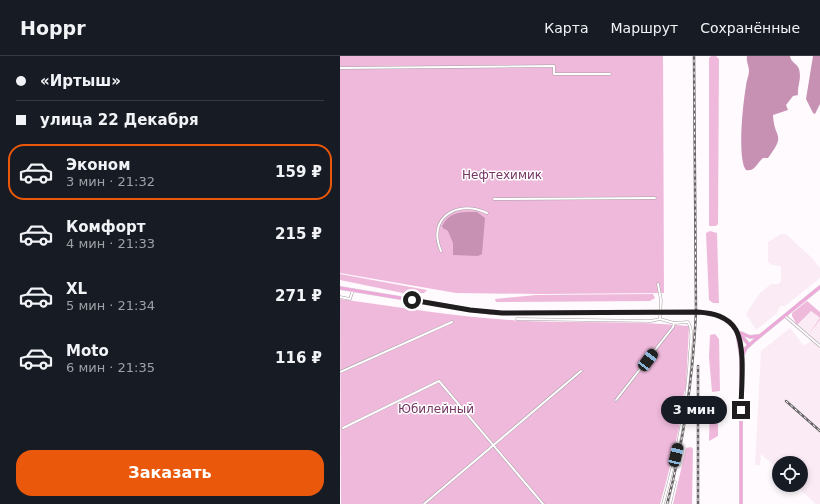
<!DOCTYPE html>
<html lang="ru">
<meta charset="utf-8">
<style>
body{margin:0;font-family:"DejaVu Sans",sans-serif;background:#242831;color:#f1f3f6;height:100vh;display:flex;flex-direction:column;font-size:15px;white-space:nowrap}
*{box-sizing:border-box;margin:0}
p{font-size:13px;color:#9ea1a6}
.icon{flex:none;width:22px;height:22px;fill:none;stroke:currentColor;stroke-width:2;stroke-linecap:round;stroke-linejoin:round}
.map{position:relative;flex:1;overflow:hidden}
.side{display:flex;flex-direction:column;background:#171b24;width:340px}
.side>*{flex:none}
.hud{display:grid;align-content:center;height:88px;padding:0 16px;background:#171b24}
.tools{position:absolute;left:432px;top:400px;display:grid;gap:8px}
.tools a{display:grid;place-items:center;width:36px;height:36px;border-radius:50%;background:#171b24;box-shadow:0 2px 6px #0003;font-size:20px}
.end{position:absolute;width:18px;height:18px;margin:-9px;border:5px solid #201d1f;background:#fff;box-shadow:0 0 0 2px #fff}
.from{border-radius:50%}
.bubble{position:absolute;height:28px;border-radius:14px;background:#171b24;box-shadow:0 2px 6px #0003;font-size:13px;font-weight:700;line-height:28px;text-align:center}
.car{position:absolute;width:12px;height:24px;margin:-12px -6px;border-radius:5px;box-shadow:0 0 3px 1px #0007;background:linear-gradient(#222 24%,#8ab4d8 0 40%,#222 0 76%,#8ab4d8 0 86%,#222 0)}
.hud b{display:flex;align-items:center;gap:14px;height:38px;font-size:15px}
.hud b+b{border-top:1px solid #363941}
.hud i{width:10px;height:10px;background:#f1f3f6}
ul{padding:0;list-style:none}
li{display:flex;align-items:center;gap:12px;height:56px;margin:0 8px 6px;padding:0 8px;border:2px solid transparent;border-radius:16px}
li div{flex:1}
li b{display:block;font-size:15px}
li em{font-style:normal;font-weight:700}
li.selected{border-color:#ea580c}
li>.icon{width:36px;height:36px;stroke-width:1.5}
.action{display:flex;gap:8px;margin-top:auto;padding:8px 16px}
.action a{flex:1;height:46px;border-radius:16px;background:#ea580c;color:#fff;font-size:16px;font-weight:700;line-height:46px;text-align:center}
header{display:flex;align-items:center;gap:24px;box-sizing:border-box;height:56px;padding:0 20px;background:#171b24;border-bottom:1px solid #363941}
header strong{font-size:19px}
nav{display:flex;gap:22px;margin-inline-start:auto;font-size:14px}
main{display:flex;flex:1;min-height:0}
.map>svg:first-child{display:block}
</style>
<header>
<strong>Hoppr</strong>
<nav><a>Карта</a><a>Маршрут</a><a>Сохранённые</a></nav>
</header>
<main>
<section class="side">
<div class="hud">
<b><i class="from"></i>«Иртыш»</b>
<b><i></i>улица 22 Декабря</b>
</div>
<ul>
<li class="selected"><svg class="icon" aria-label="car" viewBox="0 0 24 24"><path d="M5 17H2v-5l4-1 3-4h7l3 4 3 1v5h-3M9 17h6M6 11h13"/><circle cx="7" cy="17" r="2"/><circle cx="17" cy="17" r="2"/></svg><div><b>Эконом</b><p>3 мин · 21:32</p></div><em>159 ₽</em></li>
<li><svg class="icon" aria-label="car" viewBox="0 0 24 24"><path d="M5 17H2v-5l4-1 3-4h7l3 4 3 1v5h-3M9 17h6M6 11h13"/><circle cx="7" cy="17" r="2"/><circle cx="17" cy="17" r="2"/></svg><div><b>Комфорт</b><p>4 мин · 21:33</p></div><em>215 ₽</em></li>
<li><svg class="icon" aria-label="car" viewBox="0 0 24 24"><path d="M5 17H2v-5l4-1 3-4h7l3 4 3 1v5h-3M9 17h6M6 11h13"/><circle cx="7" cy="17" r="2"/><circle cx="17" cy="17" r="2"/></svg><div><b>XL</b><p>5 мин · 21:34</p></div><em>271 ₽</em></li>
<li><svg class="icon" aria-label="car" viewBox="0 0 24 24"><path d="M5 17H2v-5l4-1 3-4h7l3 4 3 1v5h-3M9 17h6M6 11h13"/><circle cx="7" cy="17" r="2"/><circle cx="17" cy="17" r="2"/></svg><div><b>Moto</b><p>6 мин · 21:35</p></div><em>116 ₽</em></li>
</ul>
<div class="action"><a>Заказать</a></div>
</section>
<div class="map">
<svg width="480" height="448" viewBox="0 0 480 448">
<rect width="100%" height="100%" fill="#fffafd"/>
<g fill="#fbebf5">
<path d="M441,178H446L473,203L480,212V222L445,250H440L437,257L416,274L406,258L419,238L431,228H439L441,225V210L432,209L428,206V186Z"/>
<path d="M471,255L480,263L469,278L457,269Z"/>
<path d="M480,265V448H476L455,429H461V407H439V414L421,398L420,409H415L421,295L450,272L464,290L471,285L467,280Z"/>
</g>
<g fill="#efb9dc">
<path d="M0,0H323L324,237L201,238L116,237L0,217Z"/>
<path d="M371,0H376L379,3L378,168L376,170H369V2Z"/>
<path d="M370,175L377,177L379,247H373L369,244L366,177Z"/>
<path d="M0,218L87,234L84,237H63L0,224Z"/>
<path d="M313,238L315,242L310,245L156,246L155,243L196,239Z"/>
<path d="M0,243C56,251 112,260 169,264C229,268 289,264 349,270L346,332C341,342 343,352 341,362C335,391 328,420 320,448H1Z"/>
<path d="M467,245L480,256V264L469,278L480,262L471,255L457,269L452,260V257Z"/>
<path d="M375,278L379,283L380,335L372,336L369,301L370,279Z"/>
<path d="M375,343L378,344V380L369,385L370,344Z"/>
<path d="M351,391L353,393L352,448H333L346,392Z"/>
</g>
<g fill="#c791b4">
<path d="M407,0H450C451,7 457,7 459,13C462,23 457,30 458,39L453,40L446,49L448,54L433,59C434,84 447,76 428,102H423C417,107 415,116 406,114C397,102 403,47 406,30C406,25 409,20 409,15C409,9 406,7 407,0Z"/>
<path d="M473,0H480V48L475,58L473,57L466,43Z"/>
<path d="M131,156H137L145,162L142,198L138,200L113,199V187L108,175L103,172L102,170C109,157 118,156 131,156Z"/>
</g>
<g fill="none" stroke-linecap="round" stroke-linejoin="round">
<defs>
<g id="street">
<path d="M0,12L214,10V18H270"/>
<path d="M154,143L315,142"/>
<path d="M101,195C86,161 119,143 147,157"/>
<path d="M318,228L321,244L320,263"/>
<path d="M0,241L10,243L13,234"/>
<path d="M445,260L480,290"/>
<path d="M177,263L311,265L320,263L334,267L348,266C353,274 351,287 350,296C348,348 337,398 323,448"/>
<path d="M0,316L112,266"/>
<path d="M276,344L333,271L334,267"/>
<path d="M3,372L99,325L203,448"/>
<path d="M84,448L241,315"/>
<path d="M330,448L335,426"/>
</g>
<g id="primary">
<path d="M0,232L151,257H370C388,262 398,275 409,289"/>
<path d="M397,277L401,301"/>
<path d="M401,277L410,281L418,280"/>
<path d="M401,448V302L406,292L415,284L480,231"/>
</g>
</defs>
<use href="#street" stroke="#a69ea3" stroke-width="3"/>
<use href="#primary" stroke="#d7d6d7" stroke-width="4"/>
<use href="#street" stroke="#fff" stroke-width="2"/>
<use href="#primary" stroke="#eea9da" stroke-width="3"/>
<defs>
<g id="rail">
<path d="M358,310V448"/>
<path d="M446,345L480,375"/>
<path d="M327,448C344,385 353,322 356,256L354,0"/>
</g>
</defs>
<use href="#rail" stroke="#676365" stroke-width="2.5"/>
<use href="#rail" stroke="#fff" stroke-width="1" stroke-dasharray="3" stroke-linecap="butt"/>
</g>
<g fill="none" stroke-linecap="round" stroke-linejoin="round">
<path stroke="#201d1f" stroke-width="5" d="M72,244L130,254L162,257L358,256C372,257 388,260 396,274C406,292 401,333 401,354"/>
</g>
<g text-anchor="middle" stroke-width="3" stroke-linejoin="round" paint-order="stroke">
<g font-size="12" fill="#753462" stroke="#fff">
<text x="162" y="123">Нефтехимик</text>
<text x="96" y="357">Юбилейный</text>
</g>
</g>
</svg>
<div class="tools">
<a><svg class="icon" aria-label="locate" viewBox="0 0 24 24"><circle cx="12" cy="12" r="6"/><path d="M12 2v4M12 18v4M2 12h4M18 12h4"/></svg></a>
</div>
<i class="end from" style="left:72px;top:244px"></i>
<i class="end" style="left:401px;top:354px"></i>
<div class="bubble" style="left:321px;top:340px;width:66px">3 мин</div>
<i class="car" style="left:308px;top:304px;rotate:37deg"></i>
<i class="car" style="left:336px;top:399px;rotate:13deg"></i>
</div>
</main>
